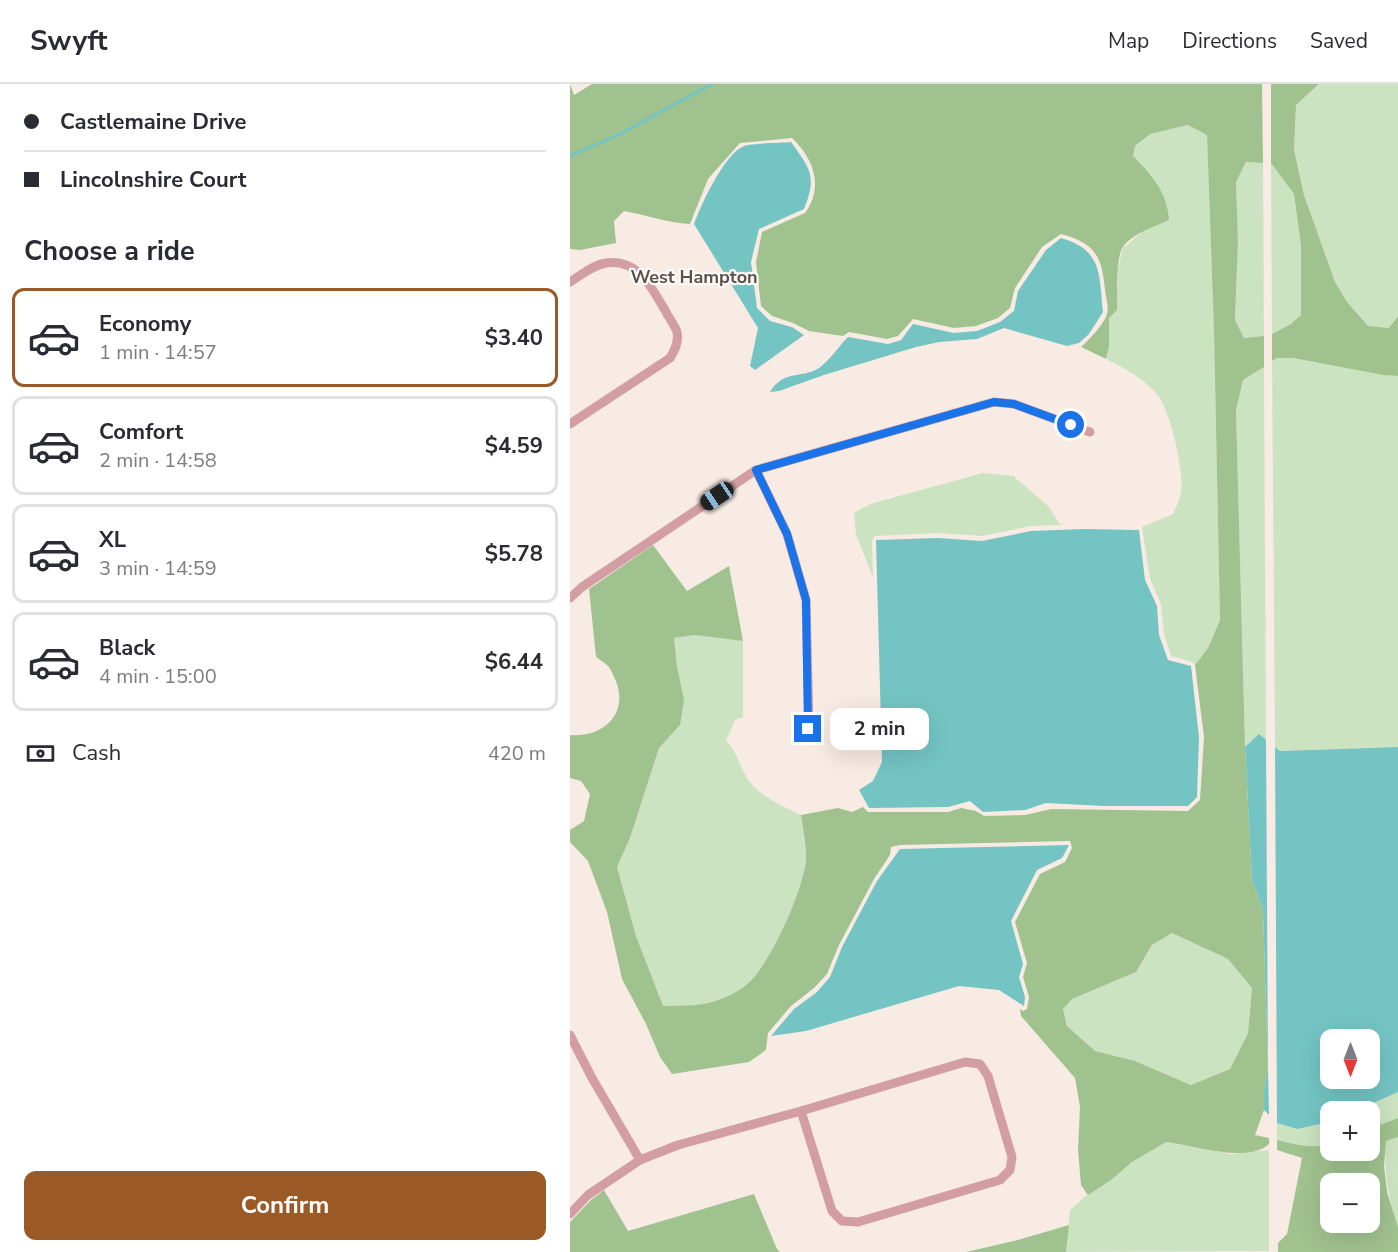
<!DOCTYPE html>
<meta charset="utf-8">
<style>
body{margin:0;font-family:"Nunito Sans",sans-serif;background:#f2f2f3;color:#2b2b33;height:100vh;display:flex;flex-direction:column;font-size:22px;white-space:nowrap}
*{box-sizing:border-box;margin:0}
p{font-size:20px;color:#7c7c81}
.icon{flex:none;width:33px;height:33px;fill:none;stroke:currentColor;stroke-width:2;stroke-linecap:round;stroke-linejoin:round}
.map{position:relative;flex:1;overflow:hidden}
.side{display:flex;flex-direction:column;background:#fff;width:570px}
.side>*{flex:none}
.hud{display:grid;align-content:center;height:132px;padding:0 24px;background:#fff}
.needle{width:39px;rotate:180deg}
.fabs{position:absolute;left:750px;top:945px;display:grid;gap:12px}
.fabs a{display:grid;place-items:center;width:60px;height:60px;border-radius:12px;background:#fff;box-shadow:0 6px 24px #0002;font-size:30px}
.end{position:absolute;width:27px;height:27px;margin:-14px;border:8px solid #1a73e8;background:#fff;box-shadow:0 0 0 3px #fff}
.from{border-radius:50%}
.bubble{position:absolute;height:42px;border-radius:12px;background:#fff;box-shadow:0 6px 24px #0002;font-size:20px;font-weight:700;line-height:42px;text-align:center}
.car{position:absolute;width:18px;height:36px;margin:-18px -9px;border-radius:8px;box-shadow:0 0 4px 2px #0007;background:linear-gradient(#222 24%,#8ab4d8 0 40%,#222 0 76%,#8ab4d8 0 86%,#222 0)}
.hud b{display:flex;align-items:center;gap:21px;height:57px;font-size:22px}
.hud b+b{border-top:2px solid #e1e1e2}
.hud i{width:15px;height:15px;background:#2b2b33}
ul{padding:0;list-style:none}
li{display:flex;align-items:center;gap:18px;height:99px;margin:0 12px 9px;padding:0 12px;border:3px solid #e1e1e2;border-radius:12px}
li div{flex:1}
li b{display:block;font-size:22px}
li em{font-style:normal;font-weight:700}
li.current{border-color:#9a5925}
li>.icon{width:54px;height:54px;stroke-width:1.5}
h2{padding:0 24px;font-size:27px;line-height:72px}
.pay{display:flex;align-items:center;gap:15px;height:66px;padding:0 24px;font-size:22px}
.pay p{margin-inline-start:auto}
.cta{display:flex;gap:12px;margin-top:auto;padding:12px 24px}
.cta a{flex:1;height:69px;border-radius:12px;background:#9a5925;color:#fff;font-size:24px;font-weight:700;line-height:69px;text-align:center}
header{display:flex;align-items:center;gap:36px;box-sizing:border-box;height:84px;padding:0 30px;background:#fff;border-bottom:2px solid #e1e1e2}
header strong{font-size:28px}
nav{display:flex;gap:33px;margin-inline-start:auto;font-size:21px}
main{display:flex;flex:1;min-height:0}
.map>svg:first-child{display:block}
</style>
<header>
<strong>Swyft</strong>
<nav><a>Map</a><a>Directions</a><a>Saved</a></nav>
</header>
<main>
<section class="side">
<div class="hud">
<b><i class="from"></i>Castlemaine Drive</b>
<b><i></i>Lincolnshire Court</b>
</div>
<h2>Choose a ride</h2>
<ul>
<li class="current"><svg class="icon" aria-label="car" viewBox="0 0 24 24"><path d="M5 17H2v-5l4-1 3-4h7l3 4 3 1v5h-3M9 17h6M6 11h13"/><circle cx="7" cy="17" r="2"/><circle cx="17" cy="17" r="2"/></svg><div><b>Economy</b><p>1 min · 14:57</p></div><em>$3.40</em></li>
<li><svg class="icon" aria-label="car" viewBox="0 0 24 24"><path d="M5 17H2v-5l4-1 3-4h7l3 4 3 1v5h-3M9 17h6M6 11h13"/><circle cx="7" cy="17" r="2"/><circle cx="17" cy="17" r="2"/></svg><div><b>Comfort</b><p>2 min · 14:58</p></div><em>$4.59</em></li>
<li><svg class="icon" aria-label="car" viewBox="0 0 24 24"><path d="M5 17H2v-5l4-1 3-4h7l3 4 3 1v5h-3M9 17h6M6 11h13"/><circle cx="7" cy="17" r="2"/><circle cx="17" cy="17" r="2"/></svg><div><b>XL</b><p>3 min · 14:59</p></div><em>$5.78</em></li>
<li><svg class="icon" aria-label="car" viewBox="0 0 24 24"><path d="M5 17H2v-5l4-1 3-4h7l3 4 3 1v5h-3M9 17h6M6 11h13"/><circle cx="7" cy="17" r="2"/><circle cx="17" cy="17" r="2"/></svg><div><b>Black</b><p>4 min · 15:00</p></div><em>$6.44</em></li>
</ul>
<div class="pay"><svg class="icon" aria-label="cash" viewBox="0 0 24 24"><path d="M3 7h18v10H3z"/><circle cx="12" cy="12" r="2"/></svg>Cash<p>420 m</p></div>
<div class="cta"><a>Confirm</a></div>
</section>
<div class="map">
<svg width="828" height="1168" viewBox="0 0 828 1168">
<rect width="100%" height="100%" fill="#f8ebe3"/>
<g fill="#cbe3c0">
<path d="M749,0H828V231L819,244L798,242L777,218L765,198L734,111L724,66L726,21Z"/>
<path d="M618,41L637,51L644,248L650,536L638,564L625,581L622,578L601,572L594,550L591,520L580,495L572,443L603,430C606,423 610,416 611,408C615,390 600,328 589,313C577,296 554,284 536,275L539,263V234L547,225L548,184L553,164L572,148L582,92L562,72L565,62L580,50Z"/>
<path d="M676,78L693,79L694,252L674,254L665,236L668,157L666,98Z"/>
<path d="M701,79L724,110L731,162V231L721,240L702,250Z"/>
<path d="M707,274H723L813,291L828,292V663L710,667L705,663L702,277Z"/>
<path d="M694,283L696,656L689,651L675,663L666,326L673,296Z"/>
<path d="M413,389L443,392L478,422L490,440L493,441L461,442L412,452L368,449L305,452L302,457L303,493L286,451L284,429L300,420Z"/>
<path d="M125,551L173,557V633L165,636L156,656C167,669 169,680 177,694C188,712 213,722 231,731C233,745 236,759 236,773C236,801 199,885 176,901C169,907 157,913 148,916C130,923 111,921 93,922L66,852L47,783L60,754L89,664L110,641L104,554Z"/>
<path d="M602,849L658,875L682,904L678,949L660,985L621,1001L565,977L525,967L497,942L493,924L502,915L566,888L582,861Z"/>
<path d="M828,1008V1034L800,1045V1028H786Z"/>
<path d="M760,1038V1059C743,1066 725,1060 707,1056V1039L727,1045Z"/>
<path d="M828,1053V1143C818,1111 814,1091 816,1057Z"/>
<path d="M596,1058L661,1070L699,1066V1167L496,1168L500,1126L518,1110L541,1096L562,1078Z"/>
</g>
<g fill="#a0c28f" fill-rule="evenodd">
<path d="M0,0L4,11L22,0H692L693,79L676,78L666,98L668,157L665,236L674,254L694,252V283L673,296L666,326L675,663L682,796L693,826L698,984L694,1006V1026L685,1051L699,1054V1060C679,1080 622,1061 596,1058L562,1078L541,1096L518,1111L511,1101L508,1066L510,1023L505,994L451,932L450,925L453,927L457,925L459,913L453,893L457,879L445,838L470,790L495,778L502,764L500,757L330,761L321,763L320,771L304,795L269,861L257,890L244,904L221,922L198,949L196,966L179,978L102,990L90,973L76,940L52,895L37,828L18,777L0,758V746L14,737L20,710L11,697L0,694V651C34,654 60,628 45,595C43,591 41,585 38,582C35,579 30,576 26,573L19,505L83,461L117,507L159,482L173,557L125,551L104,554L107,583L114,616L110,641L89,664L60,754L47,783L66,852L93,922C111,921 130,923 148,916C157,913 169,907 176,901C199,884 236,801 236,773C236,759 233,745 231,731L268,724L282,728L293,723L298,728H378L391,724L406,727L414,732L455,731L481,725L618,727L630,716L634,653L625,581L638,564L650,536L644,248L637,51L618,41L580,50L565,62L563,72C582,91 597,108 599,136C584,143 563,149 553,163C545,175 548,211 547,226L539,234V263L536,275L511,263C519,256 534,240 537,230C539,224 536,213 535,206C532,172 525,159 491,150L472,163L445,204L440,224L428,234L406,242L384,244L343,235L328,252L317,255L279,248L273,252L239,247L223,239L202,232L191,222L186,178L192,148L235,129C254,103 244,75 222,54L170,59L138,95L120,140C98,139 76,131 54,127L44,137L46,159L10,166L0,165ZM602,849L658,875L682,904L678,949L660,985L621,1001L565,977L525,967L497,942L493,925L502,915L566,888L582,861Z"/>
<path d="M701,0H749L726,21L724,66L734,111L765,198L777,218L798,242L819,244L828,232V292L813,291L723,274H707L702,277V250L721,240L731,231V162L724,110L701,79Z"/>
<path d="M828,1034V1053L816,1057L814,1082L817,1108L828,1143V1168H708V1159L717,1150L732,1074L707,1066V1056C725,1060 743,1066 760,1059V1066H800V1045ZM760,1100H800V1138H760Z"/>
<path d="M34,1106L58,1147L184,1110L207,1165L210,1168H0V1138L21,1116Z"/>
<path d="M499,1141L496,1168H396L448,1156Z"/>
</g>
<g fill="#74c4c4" fill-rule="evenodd">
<path d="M221,58C241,86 247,92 234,125L189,145L181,178L187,224L200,237L222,243L234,251L185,286L180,282L188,244L124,140C131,121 154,70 174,62C183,59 210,59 221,58Z"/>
<path d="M491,154C533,166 529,191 533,228L519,250L509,259L497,262L434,244L407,255L369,258L346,263L254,291L209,307L200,308C214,285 232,295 249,284C260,276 269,262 278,253L318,260L331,256L343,240L384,249L407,247L430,238L444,227L448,207L476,166Z"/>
<path d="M513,445L569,446L575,496L587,522L589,551L598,576L621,582L629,653L627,713L618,722H534L476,719L455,726L413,728L400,717L378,723L299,724L289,706L303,697L312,678L306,456L368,454L412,457L461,447Z"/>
<path d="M689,650L696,656L698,984L699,1031L694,1026V1006L698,984L693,826L682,796L675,663Z"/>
<path d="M705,663L710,667L828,663V1008L786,1027L760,1028V1038L727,1045L707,1039ZM760,956H800V994H760Z"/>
<path d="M499,761L492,774L467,786L441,837L453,880L449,893L455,913L454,922L429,906L389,902L236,947L201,952L224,925L247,908L260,893L272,863L307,797L330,765Z"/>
</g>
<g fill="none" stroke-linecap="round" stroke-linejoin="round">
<path stroke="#74c4c4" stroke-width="3" d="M0,72L48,51L142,0"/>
<g stroke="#d29ea4" stroke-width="9">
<path d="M0,198C11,191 23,181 36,179C69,174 82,205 96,228C99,234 105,242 107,248C109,258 105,266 100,274L0,340"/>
<path d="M186,386L217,450L236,516L239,645"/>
<path d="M0,514L12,503L186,386L424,318L444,320L520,348"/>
<path d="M0,951L22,994L70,1076"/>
<path d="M395,978L410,980L418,992L442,1073L440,1086L430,1096L288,1138L272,1137L262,1127L231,1027Z"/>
<path d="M0,1130L18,1111L70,1076L108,1061L231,1027"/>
</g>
</g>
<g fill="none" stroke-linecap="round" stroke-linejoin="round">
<path stroke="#1a73e8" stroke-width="8" d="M238,645L236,516L217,450L186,386L424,318L444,320L501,341"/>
</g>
<g text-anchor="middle" stroke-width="4.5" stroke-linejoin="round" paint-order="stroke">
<g font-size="18" font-weight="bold" fill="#5b514a" stroke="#fdfbf9">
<text x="124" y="199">West Hampton</text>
</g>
</g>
</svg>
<div class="fabs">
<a><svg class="needle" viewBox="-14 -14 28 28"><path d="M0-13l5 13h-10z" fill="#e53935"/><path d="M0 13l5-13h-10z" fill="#7c7c81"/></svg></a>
<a>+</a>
<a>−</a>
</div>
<i class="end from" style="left:501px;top:341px"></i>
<i class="end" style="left:238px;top:645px"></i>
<div class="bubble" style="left:260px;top:624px;width:99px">2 min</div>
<i class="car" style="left:147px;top:412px;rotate:236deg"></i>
</div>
</main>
